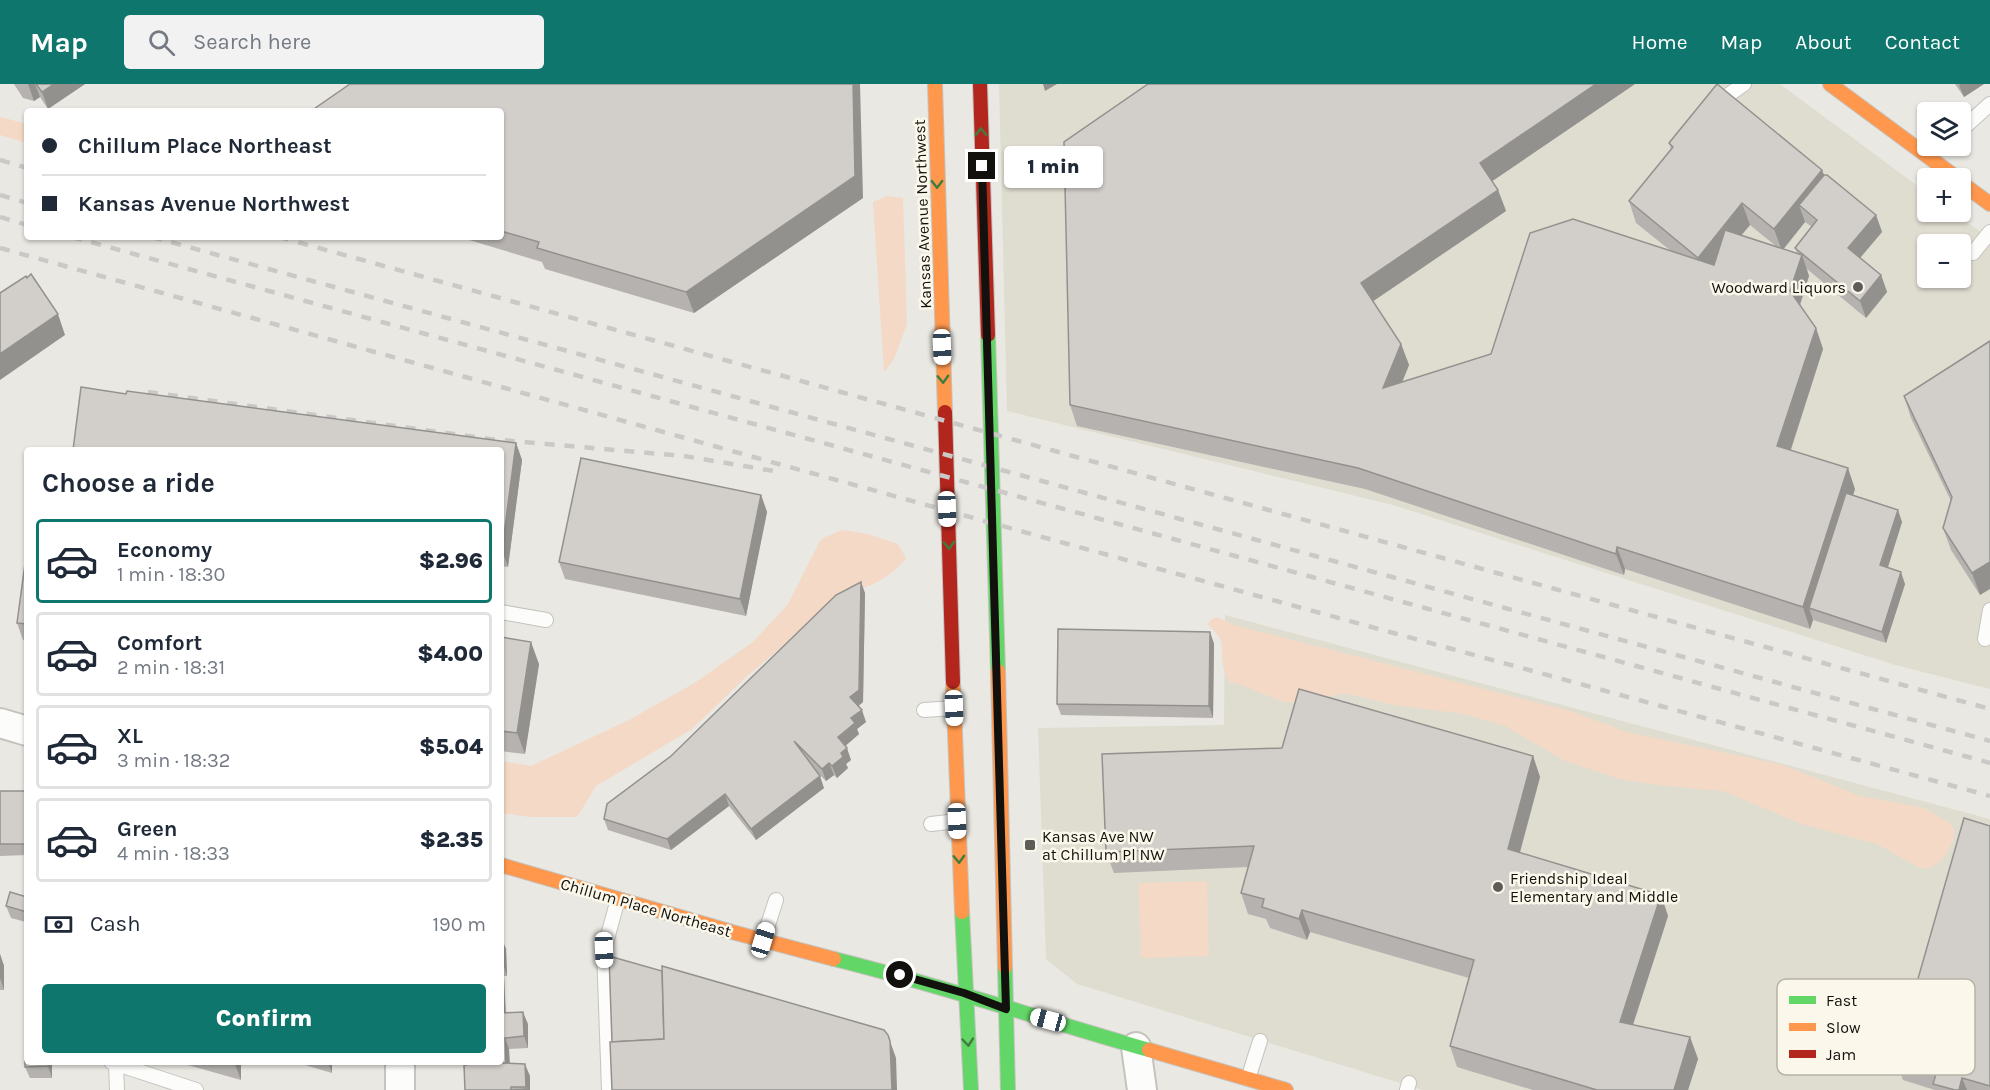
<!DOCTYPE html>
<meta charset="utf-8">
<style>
body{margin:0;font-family:Karla,sans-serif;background:#f2f2f3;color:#1f2937;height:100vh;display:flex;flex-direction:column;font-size:22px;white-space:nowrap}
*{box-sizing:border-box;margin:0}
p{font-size:20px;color:#747a83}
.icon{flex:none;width:33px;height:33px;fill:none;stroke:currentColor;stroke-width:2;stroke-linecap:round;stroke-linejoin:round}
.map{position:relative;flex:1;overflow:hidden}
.side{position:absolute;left:24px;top:363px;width:480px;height:618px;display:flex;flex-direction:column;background:#fff;border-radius:6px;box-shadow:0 2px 4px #0004}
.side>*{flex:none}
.top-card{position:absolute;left:24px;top:24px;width:480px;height:132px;border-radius:6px;box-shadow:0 2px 4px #0004;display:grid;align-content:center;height:132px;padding:0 18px;background:#fff}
.fabs{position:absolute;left:1917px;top:18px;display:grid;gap:12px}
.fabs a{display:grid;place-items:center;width:54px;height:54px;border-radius:6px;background:#fff;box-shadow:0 2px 4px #0004;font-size:30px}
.end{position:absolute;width:27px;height:27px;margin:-14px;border:8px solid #12110d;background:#fff;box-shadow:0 0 0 3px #fff}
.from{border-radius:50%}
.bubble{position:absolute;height:42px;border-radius:6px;background:#fff;box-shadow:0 2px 4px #0004;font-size:20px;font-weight:800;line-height:42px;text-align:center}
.car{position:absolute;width:18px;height:36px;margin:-18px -9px;border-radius:8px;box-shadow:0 0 4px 2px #0007;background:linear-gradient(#fff 24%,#345 0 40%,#fff 0 76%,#345 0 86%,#fff 0)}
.top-card b{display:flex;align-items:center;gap:21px;height:57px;font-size:22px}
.top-card b+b{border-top:2px solid #e0e1e3}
.top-card i{width:15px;height:15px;background:#1f2937}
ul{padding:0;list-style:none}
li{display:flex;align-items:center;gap:18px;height:84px;margin:0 12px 9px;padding:0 6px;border:3px solid #e0e1e3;border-radius:6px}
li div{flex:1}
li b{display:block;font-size:22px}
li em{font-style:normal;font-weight:800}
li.on{border-color:#0f766e}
li>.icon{width:54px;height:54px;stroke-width:1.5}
h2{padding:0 18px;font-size:27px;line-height:72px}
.pay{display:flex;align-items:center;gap:15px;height:66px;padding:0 18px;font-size:22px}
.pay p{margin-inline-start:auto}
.action{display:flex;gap:12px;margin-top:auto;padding:12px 18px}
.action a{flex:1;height:69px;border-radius:6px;background:#0f766e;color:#fff;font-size:24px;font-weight:800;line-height:69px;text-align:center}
header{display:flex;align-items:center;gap:36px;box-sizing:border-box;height:84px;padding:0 30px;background:#0f766e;color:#fff}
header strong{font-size:28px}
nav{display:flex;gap:33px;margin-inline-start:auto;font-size:21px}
.search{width:420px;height:54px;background:#f2f2f3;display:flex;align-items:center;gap:15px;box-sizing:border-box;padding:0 21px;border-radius:6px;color:#747a83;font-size:22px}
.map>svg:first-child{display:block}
</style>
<header>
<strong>Map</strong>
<div class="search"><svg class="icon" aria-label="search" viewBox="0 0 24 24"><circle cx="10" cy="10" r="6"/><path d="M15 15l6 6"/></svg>Search here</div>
<nav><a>Home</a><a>Map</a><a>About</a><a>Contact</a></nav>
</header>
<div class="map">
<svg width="1990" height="1006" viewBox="0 0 1990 1006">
<rect width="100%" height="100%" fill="#eae8e2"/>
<g fill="#dfddd0" fill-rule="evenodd">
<path d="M999,0H1780L1927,109L1928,128H1953L1990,155V605L1895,581L1393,421L1007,327ZM1928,160H1960V194H1928Z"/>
<path d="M1225,531L1990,735V1006H1423L1077,900L1046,875L1038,644L1224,641Z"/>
</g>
<g fill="#f3d9c6">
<path d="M0,33L27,40V59L0,51Z"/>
<path d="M887,112L903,114L907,240L894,275L884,288L873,118Z"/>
<path d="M842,446L868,450L898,460L906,474C893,493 867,504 846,510L746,593L692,645L596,702L577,733H530L501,729V677L531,682L629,636L693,600L753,558L788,520L821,455Z"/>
<path d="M1217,533L1234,541L1570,627L1627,648L1783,681L1860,712L1924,724L1950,739L1954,746V755L1945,772L1938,779L1930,784H1920L1877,760L1801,740L1723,707L1657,701L1620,695L1565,677L1505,642L1464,630L1394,621L1350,610H1339L1318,618L1306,619L1284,618L1236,599H1230C1227,593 1223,586 1223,580C1220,557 1226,557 1207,540L1212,535Z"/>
<path d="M1207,797L1209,872L1141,874L1138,799Z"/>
</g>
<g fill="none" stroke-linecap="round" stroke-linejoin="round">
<defs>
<g id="lane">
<path d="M1714,21L1744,0"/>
<path d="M1960,47L1990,20"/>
<path d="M1973,169L1990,148"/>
<path d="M501,528L546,536"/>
<path d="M1985,555L1990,526"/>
<path d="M924,626L954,624"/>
<path d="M931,740L957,737"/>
<path d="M763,856L776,816"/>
<path d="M111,978L196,1006"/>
<path d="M116,980L117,1006"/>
<path d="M1248,995L1260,957"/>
<path d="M609,1006L604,866L618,815"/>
<path d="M1407,1006L1409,999"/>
</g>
<g id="street">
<path d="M0,639L27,647"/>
<path d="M1136,963L1142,1006"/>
<path d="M400,978V1006"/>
</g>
<g id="fast">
<path d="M988,251L998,587"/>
<path d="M962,828L971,1006"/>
<path d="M834,875C940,901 1044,936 1149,966"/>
<path d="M1005,883L1008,1006"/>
</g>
<g id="slow">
<path d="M935,0L945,328"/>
<path d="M1830,0L1957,94"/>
<path d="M1960,98L1990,120"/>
<path d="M998,587L1005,883"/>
<path d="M953,598L962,828"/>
<path d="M501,781L732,848L834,875"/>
<path d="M1149,966L1286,1006"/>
</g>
<g id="jam">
<path d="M980,0L988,251"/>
<path d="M945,328L953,598"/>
</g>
</defs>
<use href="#lane" stroke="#c4c3be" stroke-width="16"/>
<use href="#street" stroke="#c4c3be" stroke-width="32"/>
<use href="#fast" stroke="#c4c3be" stroke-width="16"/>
<use href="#slow" stroke="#c4c3be" stroke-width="16"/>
<use href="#jam" stroke="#c4c3be" stroke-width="16"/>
<use href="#lane" stroke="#fcfcfb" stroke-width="14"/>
<use href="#street" stroke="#fcfcfb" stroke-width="28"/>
<use href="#fast" stroke="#63d668" stroke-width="14"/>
<use href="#slow" stroke="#ff974d" stroke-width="14"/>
<use href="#jam" stroke="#b3261e" stroke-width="14"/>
<g stroke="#cac9c7" stroke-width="4.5" stroke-dasharray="10 10" stroke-linecap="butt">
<path d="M0,76L27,84"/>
<path d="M0,111L27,119"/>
<path d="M0,133L27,141"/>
<path d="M72,153L1990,679"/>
<path d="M152,153L1990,657"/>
<path d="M279,153L1990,625"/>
<path d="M0,164L1024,448L1990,712"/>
<path d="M148,308L490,355L684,372L780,388"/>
</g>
</g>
<g fill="#b5b2af" fill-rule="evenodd">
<path d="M14,0H85L48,25L40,13L34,17L23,14Z"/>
<path d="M1635,0L1492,97L1498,106L1506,127L1373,217L1401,260L1409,281L1402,298L1491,270L1671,167L1636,139L1629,117L1671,65L1669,59L1822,86L1824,91L1876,131L1882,148L1860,174L1881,191L1887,208L1866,234L1807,185L1809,192L1800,222L1816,244L1823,265L1791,366L1855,405L1853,411L1902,438L1887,484L1905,500L1886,559L1813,536L1810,545L1625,485L1624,491L1365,405L1077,342L1070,321ZM1805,138L1812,143L1795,164L1797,169L1783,165ZM1750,141L1777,163L1741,151Z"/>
<path d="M1955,0H1984L1964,13Z"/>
<path d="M501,27L863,114L694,229L545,185L542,178L459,153H501Z"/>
<path d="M1990,257L1980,511L1951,466L1943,444L1951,417L1911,334L1904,312Z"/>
<path d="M126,310L516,359L522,376L508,483L501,482V366Z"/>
<path d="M761,411L767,428L746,532L565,495L559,478Z"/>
<path d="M27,465V556H23L17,539Z"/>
<path d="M865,509L863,618L858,622L866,638L857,645L859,650L845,662L851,676L846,680L848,684L837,694L834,691L826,697L815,686L824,704L756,756L729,722L671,766L608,746L604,735L671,672Z"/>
<path d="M1210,548L1214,560L1213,634L1061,631L1057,620Z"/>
<path d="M501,553L539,580L525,670L501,667Z"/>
<path d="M1533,672L1540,693L1520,769L1661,811L1668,832L1633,941L1690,953L1698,975L1688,1006H1533L1457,983L1450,962L1469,894L1310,848L1307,856L1270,844L1266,835L1248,830L1241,809L1248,783L1114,789L1106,768Z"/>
<path d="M0,707H27V771L0,772Z"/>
<path d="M1990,742V1006H1935L1903,996L1895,975Z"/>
<path d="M27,813V848L26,845V838L11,834L6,822Z"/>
<path d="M501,853L506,865L507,892H504L506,929L528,940V964L509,965L510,979L530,992V1006H465L466,981L501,978Z"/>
<path d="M0,870L4,882V906H0Z"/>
<path d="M52,978V994H30L25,983Z"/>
<path d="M177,978H241V996Z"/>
<path d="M295,978H332V989Z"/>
</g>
<g fill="#93918e">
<path d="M28,0H35L40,13L34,17Z"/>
<path d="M54,0H85L48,25L42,8Z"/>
<path d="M853,0H860L863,114L694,229L686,208Z"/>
<path d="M1043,0H1057L1045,7Z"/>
<path d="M1596,0H1635L1488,100L1480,79Z"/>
<path d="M1961,0H1984L1964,13L1959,1Z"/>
<path d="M1822,86L1830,107L1799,121L1805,138L1782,167L1774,145Z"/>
<path d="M1498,106L1506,127L1369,220L1361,199Z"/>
<path d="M1742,119L1750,141L1705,195L1698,174Z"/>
<path d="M1876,131L1882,148L1854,181L1848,164Z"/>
<path d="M1802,171L1809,192L1797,229L1790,207Z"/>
<path d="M1881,191L1887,208L1866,234L1860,217Z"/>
<path d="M58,230L65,251L0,296V270Z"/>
<path d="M1816,244L1823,265L1785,383L1777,362Z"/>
<path d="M1401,260L1409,281L1391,326L1383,304Z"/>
<path d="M516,359L522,376L508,483L502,466Z"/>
<path d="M1848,384L1855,405L1816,526L1809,524L1813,536L1810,545L1803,523Z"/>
<path d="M761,411L767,428L746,532L740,515Z"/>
<path d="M1898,426L1902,438L1885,493L1880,481Z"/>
<path d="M1617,463L1625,485L1624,491L1616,470Z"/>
<path d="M1990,478V505L1980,511L1972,489Z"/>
<path d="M1901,488L1905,500L1886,559L1882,548Z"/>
<path d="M861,498L865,509L863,618L855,625L850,613Z"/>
<path d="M1210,548L1214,560L1213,634L1209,622Z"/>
<path d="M531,558L539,580L525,670L517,649Z"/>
<path d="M862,626L866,638L857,645L859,650L842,665L838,653L851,634Z"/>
<path d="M847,664L851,676L846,680L848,684L837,694L832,682L841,669Z"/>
<path d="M1533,672L1540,693L1515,786L1508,765Z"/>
<path d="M829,679L834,691L826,697L822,685Z"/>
<path d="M820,692L824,704L756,756L751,745Z"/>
<path d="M725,710L729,722L671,766L667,755Z"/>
<path d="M1661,811L1668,832L1627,959L1620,938Z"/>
<path d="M1302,826L1310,848L1307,856L1299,835Z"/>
<path d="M501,853L506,865L507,892L503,880Z"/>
<path d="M0,870L4,882V906L0,894Z"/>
<path d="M501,884L504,892L506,941L502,929Z"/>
<path d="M523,928L528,940V964L524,952Z"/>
<path d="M1690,953L1698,975L1688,1006H1674Z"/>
<path d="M505,954L509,965L510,990L506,979Z"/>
<path d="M890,957L896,974L897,1006H892Z"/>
<path d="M48,978H52V994L48,982Z"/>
<path d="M234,978H241V996Z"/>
<path d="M328,978H332V989Z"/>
<path d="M525,980L530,992V1006H528L526,1003Z"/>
<path d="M1962,994L1967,1006H1959Z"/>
</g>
<g fill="#d2cfcb" stroke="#93918e" stroke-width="1.5">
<path d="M36,0H54L42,8Z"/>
<path d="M350,0H853L855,92L686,208L537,164L539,158L501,147V27H311Z"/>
<path d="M1148,0H1596L1480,79L1498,106L1361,199L1401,260L1383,304L1491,270L1530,149L1573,135L1714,181L1725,146L1802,171L1790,207L1816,244L1777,362L1848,384L1803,523L1617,463L1616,470L1358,384L1070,321L1064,58Z"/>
<path d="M1717,0L1822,86L1774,145L1742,119L1698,174L1629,117L1673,63L1669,59Z"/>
<path d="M1824,91H1827L1876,131L1848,164L1881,191L1860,217L1795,164L1817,136L1799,121Z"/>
<path d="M31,190L58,230L0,270V209L26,192L27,194Z"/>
<path d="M1990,257V478L1972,489L1943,444L1952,413L1904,312Z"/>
<path d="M81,303L126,310L127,307L516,359L502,466H501V366H73Z"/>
<path d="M581,374L761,411L740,515L559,478Z"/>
<path d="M1846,409L1898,426L1880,481L1901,488L1882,548L1809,524Z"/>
<path d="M27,465V540L17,539Z"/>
<path d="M861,498L859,606L850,613L862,626L851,634L855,639L838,653L847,664L841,669L843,673L832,682L829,679L822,685L794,657L820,692L751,745L725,710L667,755L604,735L607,720L671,672L836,511Z"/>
<path d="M1058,545L1210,548L1209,622L1057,620Z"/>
<path d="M501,553L531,558L517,649L501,647Z"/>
<path d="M1299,605L1533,672L1508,765L1661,811L1620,938L1690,953L1674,1006H1597L1450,962L1474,876L1302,826L1299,835L1262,823L1264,815L1241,809L1254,762L1106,768L1102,670L1282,664Z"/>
<rect x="0" y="707" width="27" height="53"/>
<path d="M1964,734L1990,742V1002L1962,994L1959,1006H1955L1933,1000L1937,987L1895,975Z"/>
<path d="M10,808L27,813V828L6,822Z"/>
<path d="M501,853L503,880H501Z"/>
<path d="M609,872L662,887L664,955L612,958Z"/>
<path d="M662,882L884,946L888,951L890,957L892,1006H612L610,958L664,955Z"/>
<path d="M501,909L502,929L523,928L524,952L505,954L506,979H502L525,980L526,1003H511V1006L527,1005V1006H465L464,981H466V978H501Z"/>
<path d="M25,965H27V978H48V982L25,983Z"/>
</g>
<defs><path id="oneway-chevron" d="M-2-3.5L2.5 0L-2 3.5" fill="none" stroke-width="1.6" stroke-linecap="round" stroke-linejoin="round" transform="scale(1.5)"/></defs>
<g stroke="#3f7d3f">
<use href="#oneway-chevron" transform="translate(981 48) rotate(-91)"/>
<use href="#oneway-chevron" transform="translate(937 100) rotate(89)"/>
<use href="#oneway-chevron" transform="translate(943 295) rotate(88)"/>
<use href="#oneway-chevron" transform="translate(949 461) rotate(88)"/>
<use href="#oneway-chevron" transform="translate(959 775) rotate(88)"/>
<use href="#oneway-chevron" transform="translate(968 958) rotate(85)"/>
</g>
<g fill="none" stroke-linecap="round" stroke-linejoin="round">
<path stroke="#12110d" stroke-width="8" d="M900,891L964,909L1006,925L982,82"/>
</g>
<g fill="#5e5c58" stroke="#fbf8eb" stroke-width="2">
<circle cx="1858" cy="203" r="6"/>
<rect x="1024" y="755" width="12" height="12" rx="3"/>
<circle cx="1498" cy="803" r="6"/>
</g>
<g text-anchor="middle" stroke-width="5" stroke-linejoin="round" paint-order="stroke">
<g font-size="16" fill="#12110d" stroke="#fbf8eb">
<text transform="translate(922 130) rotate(-92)" y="6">Kansas Avenue Northwest</text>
<text transform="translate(646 823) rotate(16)" y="6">Chillum Place Northeast</text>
</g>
<g font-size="16" fill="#12110d" stroke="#fbf8eb" text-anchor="start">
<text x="1846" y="209" text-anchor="end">Woodward Liquors</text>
<text x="1042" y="758">Kansas Ave NW<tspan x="1042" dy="18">at Chillum Pl NW</tspan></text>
<text x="1510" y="800">Friendship Ideal<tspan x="1510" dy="18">Elementary and Middle</tspan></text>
</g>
</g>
<rect x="1777" y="895" width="198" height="96" rx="9" fill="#fbf8eb" stroke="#b5b3a8" stroke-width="1.5"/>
<rect x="1789" y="912" width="27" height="8" fill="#63d668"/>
<rect x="1789" y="939" width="27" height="8" fill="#ff974d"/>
<rect x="1789" y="966" width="27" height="8" fill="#b3261e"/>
<g font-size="16" fill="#12110d">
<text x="1826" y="922">Fast</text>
<text x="1826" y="949">Slow</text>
<text x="1826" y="976">Jam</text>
</g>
</svg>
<div class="fabs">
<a><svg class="icon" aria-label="layers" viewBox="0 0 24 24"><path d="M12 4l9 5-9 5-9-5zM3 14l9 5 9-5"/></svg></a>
<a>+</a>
<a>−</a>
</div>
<i class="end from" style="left:900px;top:891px"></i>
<i class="end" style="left:982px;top:82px"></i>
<div class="bubble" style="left:1004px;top:62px;width:99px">1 min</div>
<i class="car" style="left:942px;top:263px;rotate:178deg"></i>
<i class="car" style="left:947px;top:425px;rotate:178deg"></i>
<i class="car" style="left:954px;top:624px;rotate:178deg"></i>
<i class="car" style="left:957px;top:737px;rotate:178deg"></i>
<i class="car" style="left:763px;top:856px;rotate:17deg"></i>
<i class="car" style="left:604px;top:866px;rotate:178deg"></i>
<i class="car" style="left:1048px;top:936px;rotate:285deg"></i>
<div class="top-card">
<b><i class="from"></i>Chillum Place Northeast</b>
<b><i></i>Kansas Avenue Northwest</b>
</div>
<section class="side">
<h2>Choose a ride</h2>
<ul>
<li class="on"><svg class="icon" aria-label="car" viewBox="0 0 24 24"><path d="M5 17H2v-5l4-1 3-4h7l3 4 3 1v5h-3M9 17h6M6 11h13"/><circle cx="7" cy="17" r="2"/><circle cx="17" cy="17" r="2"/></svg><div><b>Economy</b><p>1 min · 18:30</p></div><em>$2.96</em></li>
<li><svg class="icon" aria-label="car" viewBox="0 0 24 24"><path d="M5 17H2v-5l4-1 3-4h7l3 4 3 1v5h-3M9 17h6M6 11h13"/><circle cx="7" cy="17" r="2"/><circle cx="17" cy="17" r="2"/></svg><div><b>Comfort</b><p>2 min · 18:31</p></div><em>$4.00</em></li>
<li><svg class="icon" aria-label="car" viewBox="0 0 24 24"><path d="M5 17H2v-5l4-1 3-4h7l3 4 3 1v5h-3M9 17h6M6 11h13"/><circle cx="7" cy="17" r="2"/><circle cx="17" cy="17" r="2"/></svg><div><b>XL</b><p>3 min · 18:32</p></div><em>$5.04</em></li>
<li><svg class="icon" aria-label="car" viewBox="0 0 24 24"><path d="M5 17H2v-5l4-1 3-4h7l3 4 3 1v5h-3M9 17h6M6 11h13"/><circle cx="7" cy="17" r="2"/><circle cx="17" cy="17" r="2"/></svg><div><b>Green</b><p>4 min · 18:33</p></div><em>$2.35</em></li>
</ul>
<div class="pay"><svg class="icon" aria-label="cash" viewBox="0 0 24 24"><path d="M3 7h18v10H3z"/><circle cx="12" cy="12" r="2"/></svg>Cash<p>190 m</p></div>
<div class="action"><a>Confirm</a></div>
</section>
</div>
